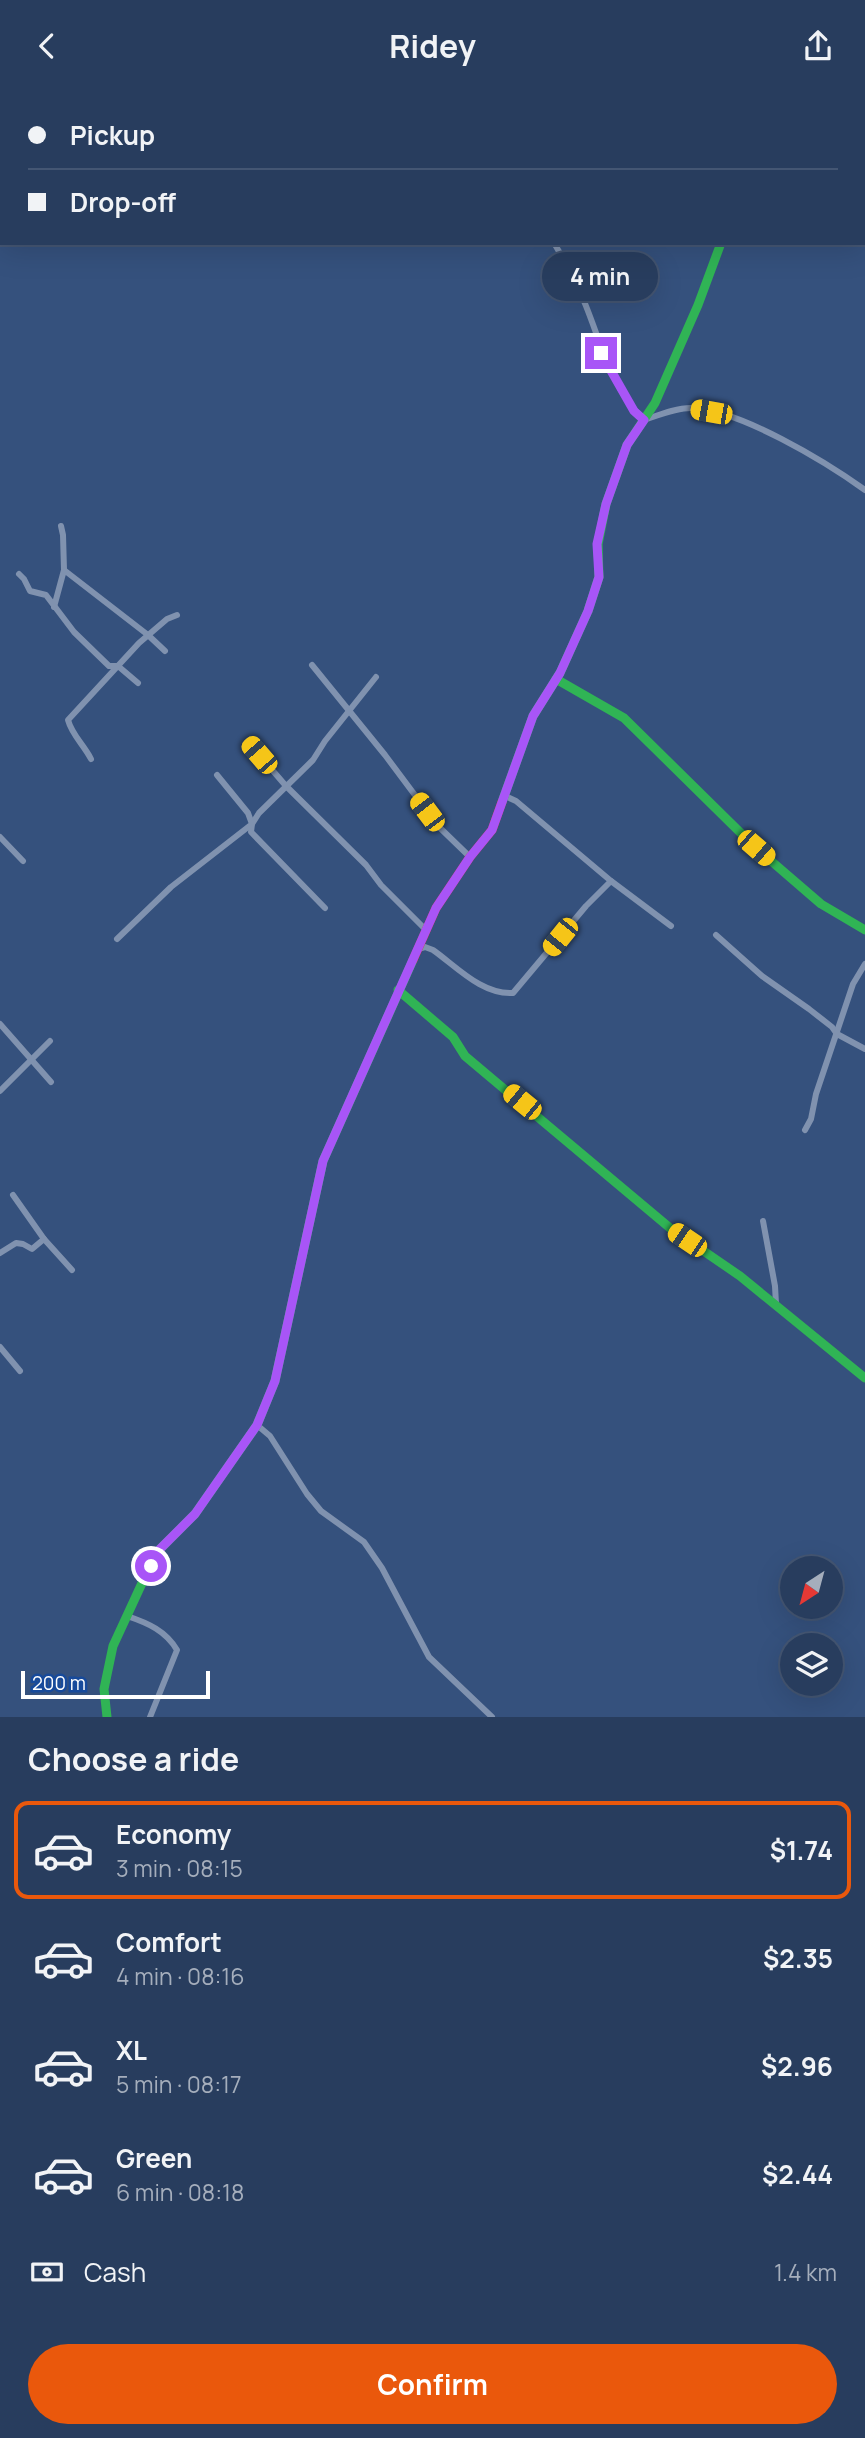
<!DOCTYPE html>
<meta charset="utf-8">
<style>
body{margin:0;font-family:Manrope,sans-serif;background:#344867;color:#f1f3f6;height:100vh;display:flex;flex-direction:column;font-size:26px;white-space:nowrap}
*{box-sizing:border-box;margin:0}
p{font-size:23px;color:#a5aebc}
.icon{flex:none;width:38px;height:38px;fill:none;stroke:currentColor;stroke-width:2;stroke-linecap:round;stroke-linejoin:round}
.map{position:relative;height:1626px;overflow:hidden}
.details{display:flex;flex-direction:column;background:#283d5e;flex:1}
.details>*{flex:none}
.hud{position:absolute;left:0px;top:0px;width:866px;height:154px;box-shadow:0 7px 28px #0002,0 0 0 2px #445673;display:grid;align-content:center;height:154px;padding:0 28px;background:#283d5e}
.needle{width:46px;rotate:216deg}
.buttons{position:absolute;left:780px;top:1465px;display:grid;gap:14px}
.buttons a{display:grid;place-items:center;width:63px;height:63px;border-radius:50%;background:#283d5e;box-shadow:0 7px 28px #0002,0 0 0 2px #445673;font-size:35px}
.scale{position:absolute;left:21px;bottom:18px;width:189px;box-sizing:border-box;padding-left:7px;border:4px solid #fff;border-top:0;font-size:19px;line-height:24px;white-space:nowrap;color:#fff;-webkit-text-stroke:5px #174a9b;paint-order:stroke}
.end{position:absolute;width:32px;height:32px;margin:-16px;border:9px solid #a855f7;background:#fff;box-shadow:0 0 0 4px #fff}
.from{border-radius:50%}
.bubble{position:absolute;height:49px;border-radius:24px;background:#283d5e;box-shadow:0 7px 28px #0002,0 0 0 2px #445673;font-size:23px;font-weight:700;line-height:49px;text-align:center}
.car{position:absolute;width:21px;height:42px;margin:-21px -10px;border-radius:9px;box-shadow:0 0 5px 2px #0007;background:linear-gradient(#f5c518 24%,#345 0 40%,#f5c518 0 76%,#345 0 86%,#f5c518 0)}
.hud b{display:flex;align-items:center;gap:24px;height:66px;font-size:26px}
.hud b+b{border-top:2px solid #445673}
.hud i{width:18px;height:18px;background:#f1f3f6}
ul{padding:0;list-style:none}
li{display:flex;align-items:center;gap:21px;height:98px;margin:0 14px 10px;padding:0 14px;border:4px solid transparent;border-radius:14px}
li div{flex:1}
li b{display:block;font-size:26px}
li em{font-style:normal;font-weight:700}
li.active{border-color:#ea580c}
li>.icon{width:63px;height:63px;stroke-width:1.5}
h2{padding:0 28px;font-size:32px;line-height:84px}
.pay{display:flex;align-items:center;gap:18px;height:77px;padding:0 28px;font-size:26px}
.pay p{margin-inline-start:auto}
.button{display:flex;gap:14px;margin-top:auto;padding:14px 28px}
.button a{flex:1;height:80px;border-radius:42px;background:#ea580c;color:#fff;font-size:28px;font-weight:700;line-height:80px;text-align:center}
header{display:flex;justify-content:space-between;align-items:center;height:91px;padding:0 28px;background:#283d5e;font-size:32px;font-weight:700}
.map>svg:first-child{display:block}
</style>
<header><svg class="icon" aria-label="back" viewBox="0 0 24 24"><path d="M15 5l-7 7 7 7"/></svg>Ridey<svg class="icon" aria-label="share" viewBox="0 0 24 24"><path d="M12 15V3M7 8l5-5 5 5M5 13v7h14v-7"/></svg></header>
<div class="map">
<svg width="865" height="1626" viewBox="0 0 865 1626">
<rect width="100%" height="100%" fill="#35517d"/>
<g fill="none" stroke-linecap="round" stroke-linejoin="round">
<g stroke="#8092af" stroke-width="6">
<path d="M461,0L462,2"/>
<path d="M764,2L765,0"/>
<path d="M554,152C566,172 578,194 586,215C602,255 612,298 644,329C659,324 675,317 691,317C739,318 826,371 865,399"/>
<path d="M61,435L63,444L64,479"/>
<path d="M19,483L24,488L30,500L46,504L74,541L109,575H118L138,592"/>
<path d="M54,516L64,479L148,544L165,560"/>
<path d="M312,574L385,664L438,735L470,766"/>
<path d="M248,651L286,695L366,774L381,794L426,839"/>
<path d="M91,668C84,654 72,644 68,629L139,552L167,528L177,524"/>
<path d="M505,705L516,710L611,790"/>
<path d="M0,746L23,770"/>
<path d="M325,817L251,741L252,733L259,722L313,669L325,650L376,586"/>
<path d="M716,844L762,885L809,918L832,936L837,943L865,958"/>
<path d="M117,848L171,796L252,733L248,722L217,684"/>
<path d="M418,858L425,856L433,859C457,876 482,904 513,902L586,815L611,790L671,835"/>
<path d="M0,933L51,991"/>
<path d="M0,1000L50,950"/>
<path d="M805,1039L811,1028L816,1003L853,893L865,873"/>
<path d="M13,1104L44,1148L72,1179"/>
<path d="M763,1130L775,1195L776,1213"/>
<path d="M0,1162L16,1152L23,1153L32,1158L44,1148"/>
<path d="M0,1256L20,1280"/>
<path d="M257,1334L270,1345L307,1403L321,1420L364,1451L382,1477L429,1566L492,1626"/>
<path d="M127,1525C148,1532 166,1540 177,1559L150,1626"/>
</g>
<g stroke="#30b455" stroke-width="9">
<path d="M556,588L624,627L756,757L821,813L865,839"/>
<path d="M502,711L533,625L560,582L588,520L599,486L598,453L606,413L627,354L655,312L698,214L721,152"/>
<path d="M398,899L453,946L465,965L670,1137L740,1185L865,1287"/>
<path d="M107,1626L104,1598L113,1555L143,1490L159,1459L195,1423L257,1334L275,1290L323,1070L413,869"/>
</g>
<path stroke="#e5322d" stroke-width="9" d="M413,869L436,817L470,766L492,739L502,711"/>
</g>
<g fill="none" stroke-linecap="round" stroke-linejoin="round">
<path stroke="#a855f7" stroke-width="9" d="M151,1475L159,1459L195,1423L257,1334L275,1290L323,1070L436,817L470,766L492,739L533,625L560,582L588,520L599,486L597,453L606,413L627,354L644,329L634,320L601,262"/>
</g>
</svg>
<div class="buttons">
<a><svg class="needle" viewBox="-14 -14 28 28"><path d="M0-13l5 13h-10z" fill="#e53935"/><path d="M0 13l5-13h-10z" fill="#a5aebc"/></svg></a>
<a><svg class="icon" aria-label="layers" viewBox="0 0 24 24"><path d="M12 4l9 5-9 5-9-5zM3 14l9 5 9-5"/></svg></a>
</div>
<div class="scale">200 m</div>
<i class="end from" style="left:151px;top:1475px"></i>
<i class="end" style="left:601px;top:262px"></i>
<div class="bubble" style="left:542px;top:161px;width:116px">4 min</div>
<i class="car" style="left:711px;top:321px;rotate:280deg"></i>
<i class="car" style="left:259px;top:664px;rotate:319deg"></i>
<i class="car" style="left:427px;top:721px;rotate:323deg"></i>
<i class="car" style="left:756px;top:757px;rotate:131deg"></i>
<i class="car" style="left:560px;top:846px;rotate:219deg"></i>
<i class="car" style="left:522px;top:1011px;rotate:309deg"></i>
<i class="car" style="left:687px;top:1149px;rotate:304deg"></i>
<div class="hud">
<b><i class="from"></i>Pickup</b>
<b><i></i>Drop-off</b>
</div>
</div>
<section class="details">
<h2>Choose a ride</h2>
<ul>
<li class="active"><svg class="icon" aria-label="car" viewBox="0 0 24 24"><path d="M5 17H2v-5l4-1 3-4h7l3 4 3 1v5h-3M9 17h6M6 11h13"/><circle cx="7" cy="17" r="2"/><circle cx="17" cy="17" r="2"/></svg><div><b>Economy</b><p>3 min · 08:15</p></div><em>$1.74</em></li>
<li><svg class="icon" aria-label="car" viewBox="0 0 24 24"><path d="M5 17H2v-5l4-1 3-4h7l3 4 3 1v5h-3M9 17h6M6 11h13"/><circle cx="7" cy="17" r="2"/><circle cx="17" cy="17" r="2"/></svg><div><b>Comfort</b><p>4 min · 08:16</p></div><em>$2.35</em></li>
<li><svg class="icon" aria-label="car" viewBox="0 0 24 24"><path d="M5 17H2v-5l4-1 3-4h7l3 4 3 1v5h-3M9 17h6M6 11h13"/><circle cx="7" cy="17" r="2"/><circle cx="17" cy="17" r="2"/></svg><div><b>XL</b><p>5 min · 08:17</p></div><em>$2.96</em></li>
<li><svg class="icon" aria-label="car" viewBox="0 0 24 24"><path d="M5 17H2v-5l4-1 3-4h7l3 4 3 1v5h-3M9 17h6M6 11h13"/><circle cx="7" cy="17" r="2"/><circle cx="17" cy="17" r="2"/></svg><div><b>Green</b><p>6 min · 08:18</p></div><em>$2.44</em></li>
</ul>
<div class="pay"><svg class="icon" aria-label="cash" viewBox="0 0 24 24"><path d="M3 7h18v10H3z"/><circle cx="12" cy="12" r="2"/></svg>Cash<p>1.4 km</p></div>
<div class="button"><a>Confirm</a></div>
</section>
